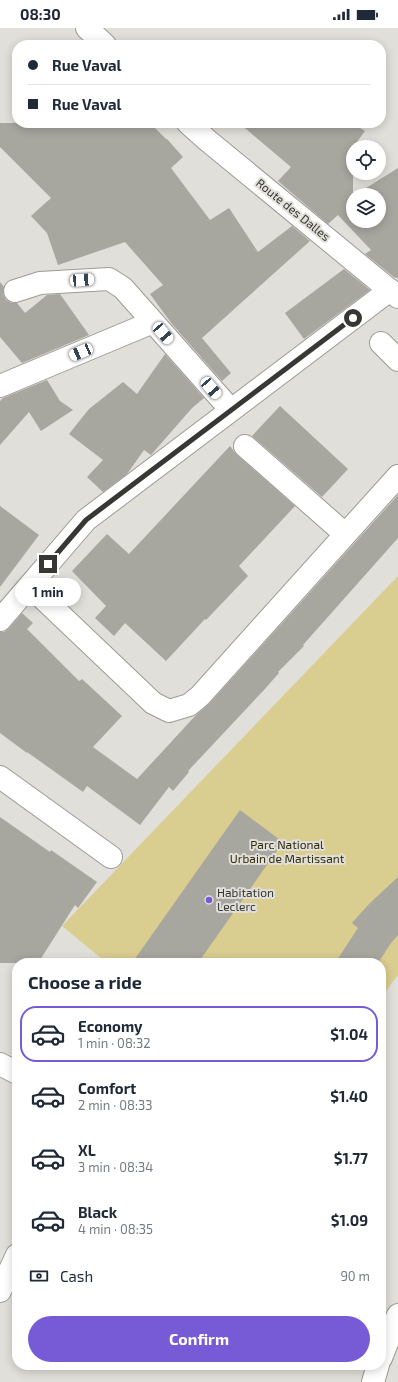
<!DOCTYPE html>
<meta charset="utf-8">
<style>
body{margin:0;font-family:"Exo 2",sans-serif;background:#f2f2f3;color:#1f2937;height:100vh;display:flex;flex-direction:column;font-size:15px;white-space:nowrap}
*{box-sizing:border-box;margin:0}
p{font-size:13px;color:#747a83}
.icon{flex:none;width:22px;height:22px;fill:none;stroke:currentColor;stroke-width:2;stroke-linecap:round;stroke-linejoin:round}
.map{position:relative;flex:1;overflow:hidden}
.sheet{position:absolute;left:12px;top:930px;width:374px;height:412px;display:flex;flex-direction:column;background:#fff;border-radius:16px;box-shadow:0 2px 10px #0003}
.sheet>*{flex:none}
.hud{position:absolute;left:12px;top:12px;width:374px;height:88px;border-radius:16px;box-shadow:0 2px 10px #0003;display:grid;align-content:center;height:88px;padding:0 16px;background:#fff}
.buttons{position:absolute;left:346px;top:112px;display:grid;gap:8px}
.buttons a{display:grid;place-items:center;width:40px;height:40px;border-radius:50%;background:#fff;box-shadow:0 2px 10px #0003;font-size:20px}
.end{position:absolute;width:18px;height:18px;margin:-9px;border:5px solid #373734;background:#fff;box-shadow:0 0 0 2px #fff}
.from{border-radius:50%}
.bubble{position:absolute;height:28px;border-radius:14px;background:#fff;box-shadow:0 2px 10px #0003;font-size:13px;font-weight:700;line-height:28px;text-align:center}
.car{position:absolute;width:12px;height:24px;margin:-12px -6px;border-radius:5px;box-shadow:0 0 3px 1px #0007;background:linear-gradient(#fff 24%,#345 0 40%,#fff 0 76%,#345 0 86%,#fff 0)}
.hud b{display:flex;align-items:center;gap:14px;height:38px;font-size:15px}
.hud b+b{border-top:1px solid #e0e1e3}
.hud i{width:10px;height:10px;background:#1f2937}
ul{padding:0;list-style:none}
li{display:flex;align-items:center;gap:12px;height:56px;margin:0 8px 6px;padding:0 8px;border:2px solid transparent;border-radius:16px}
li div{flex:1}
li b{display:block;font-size:15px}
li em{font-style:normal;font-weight:700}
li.current{border-color:#775bd6}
li>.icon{width:36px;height:36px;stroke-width:1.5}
h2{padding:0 16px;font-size:18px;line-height:48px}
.pay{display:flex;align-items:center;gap:10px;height:44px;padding:0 16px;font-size:15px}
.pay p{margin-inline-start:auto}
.action{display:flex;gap:8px;margin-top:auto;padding:8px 16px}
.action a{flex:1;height:46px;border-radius:24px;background:#775bd6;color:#fff;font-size:16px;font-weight:700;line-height:46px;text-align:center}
.status{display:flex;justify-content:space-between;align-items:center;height:28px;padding:0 20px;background:#fff;direction:ltr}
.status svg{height:11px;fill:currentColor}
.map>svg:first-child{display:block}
</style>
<div class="status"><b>08:30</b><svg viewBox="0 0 49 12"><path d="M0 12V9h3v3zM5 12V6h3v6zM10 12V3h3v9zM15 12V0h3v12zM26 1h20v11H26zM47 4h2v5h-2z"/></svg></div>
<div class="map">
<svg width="398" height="1354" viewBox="0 0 398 1354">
<rect width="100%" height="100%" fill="#e1dfd9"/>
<path fill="#dacd90" d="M398,548V949L397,948L381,970V935H107L62,898Z"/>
<g fill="#a7a69f">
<path d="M0,95H150L166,111H167L183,129L171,140L210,192L229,180L258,224L292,198L310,213L202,310L231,345L222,353L172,296L150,266L163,257L125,214L58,237L47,205L31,188L51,170L0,119Z"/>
<path d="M239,95H352L365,103L353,119V193H379V167H355L398,140V251L396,249L395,250L365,226L371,222L338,187L328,196L278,153L291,139Z"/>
<path d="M344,241L370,262L304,311L285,285Z"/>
<path d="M0,254L4,259L3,266L6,272L12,275H17L25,285L47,267L60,266L89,307L22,335L0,309Z"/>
<path d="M165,326L204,370L192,380L151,427L144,422L127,446L103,464L87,449L103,432L69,406L89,381L123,354L137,366Z"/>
<path d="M47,352L60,373L73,382L41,403L29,384L0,417V373L3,370Z"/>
<path d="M280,378L348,441L322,469L252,408Z"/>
<path d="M230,418L237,427L295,478L239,538L248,548L206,592L205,591L166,633L125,595L114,608L95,590L106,578L72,543L107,506L129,526Z"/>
<path d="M398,467V510L303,617L304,618L278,644L279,645L263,663L188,743L189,744L173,763L169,759L140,797L87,758L83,764L27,724V725L0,705V604H4L9,600L22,585L33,595L27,601L79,653L82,651L122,688L93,719L137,751L196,687L209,676Z"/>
<path d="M0,478L39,507L0,559Z"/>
<path d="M240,782L283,814L198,935H132Z"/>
<path d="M0,789L50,824L51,822L97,854L78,880L75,877L38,935H0Z"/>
<path d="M398,849V907L391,915L378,935H335L358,900L352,895L369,876Z"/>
</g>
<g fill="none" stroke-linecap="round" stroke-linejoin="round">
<defs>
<g id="street">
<path d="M87,0L105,17"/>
<path d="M188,95L207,112L398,269"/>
<path d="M15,263L40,255L109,251L123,260L231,382"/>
<path d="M381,315L398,332"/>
<path d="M0,358L153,294"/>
<path d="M245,418L345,506"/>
<path d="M30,558L153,675L169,683L189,677L200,668L398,448"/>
<path d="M0,592L86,492L390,262"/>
<path d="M0,749L111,829"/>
<path d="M0,1036L17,1045"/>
<path d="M0,1263L17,1227"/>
<path d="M381,1330L398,1287"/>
<path d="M373,1354L378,1337"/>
</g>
</defs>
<use href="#street" stroke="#9c9b94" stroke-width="24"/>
<use href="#street" stroke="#fff" stroke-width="22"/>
</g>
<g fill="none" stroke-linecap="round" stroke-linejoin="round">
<path stroke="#373734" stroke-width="5" d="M48,536L86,492L353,290"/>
</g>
<circle fill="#775bd6" stroke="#e1dfd9" stroke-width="1.5" cx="209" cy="872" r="4"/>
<g text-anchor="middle" stroke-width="4" stroke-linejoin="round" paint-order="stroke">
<g font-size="12" fill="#373734" stroke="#e1dfd9">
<text transform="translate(293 182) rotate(39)" y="4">Route des Dalles</text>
</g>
<g font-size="12" fill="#322c0b" stroke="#e1dfd9">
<text x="287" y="821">Parc National<tspan x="287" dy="14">Urbain de Martissant</tspan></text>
</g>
<g font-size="12" fill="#373734" stroke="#e1dfd9" text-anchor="start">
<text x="217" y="869">Habitation<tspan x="217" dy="14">Leclerc</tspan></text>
</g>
</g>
</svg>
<div class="buttons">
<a><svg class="icon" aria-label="locate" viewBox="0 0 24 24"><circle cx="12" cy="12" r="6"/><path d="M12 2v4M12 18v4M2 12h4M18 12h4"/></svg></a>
<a><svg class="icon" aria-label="layers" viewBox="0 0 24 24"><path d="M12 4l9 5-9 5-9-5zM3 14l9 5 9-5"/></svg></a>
</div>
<i class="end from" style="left:353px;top:290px"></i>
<i class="end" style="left:48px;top:536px"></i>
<div class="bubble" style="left:15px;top:550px;width:66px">1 min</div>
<i class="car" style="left:82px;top:252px;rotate:86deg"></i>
<i class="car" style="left:163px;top:305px;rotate:139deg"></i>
<i class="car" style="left:81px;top:324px;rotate:247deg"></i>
<i class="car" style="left:211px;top:360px;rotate:139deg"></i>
<div class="hud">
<b><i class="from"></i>Rue Vaval</b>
<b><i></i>Rue Vaval</b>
</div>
<section class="sheet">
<h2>Choose a ride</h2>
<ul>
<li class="current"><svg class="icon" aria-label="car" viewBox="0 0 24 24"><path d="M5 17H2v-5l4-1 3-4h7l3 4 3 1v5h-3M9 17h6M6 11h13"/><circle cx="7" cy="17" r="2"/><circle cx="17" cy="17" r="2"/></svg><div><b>Economy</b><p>1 min · 08:32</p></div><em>$1.04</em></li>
<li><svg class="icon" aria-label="car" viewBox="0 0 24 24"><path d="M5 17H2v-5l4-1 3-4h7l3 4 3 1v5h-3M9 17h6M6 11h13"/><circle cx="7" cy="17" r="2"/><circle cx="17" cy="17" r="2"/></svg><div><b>Comfort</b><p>2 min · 08:33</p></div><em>$1.40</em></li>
<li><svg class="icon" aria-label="car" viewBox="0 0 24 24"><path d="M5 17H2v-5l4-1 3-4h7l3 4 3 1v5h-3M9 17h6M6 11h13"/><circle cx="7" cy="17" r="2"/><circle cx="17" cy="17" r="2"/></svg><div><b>XL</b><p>3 min · 08:34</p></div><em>$1.77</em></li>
<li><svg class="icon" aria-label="car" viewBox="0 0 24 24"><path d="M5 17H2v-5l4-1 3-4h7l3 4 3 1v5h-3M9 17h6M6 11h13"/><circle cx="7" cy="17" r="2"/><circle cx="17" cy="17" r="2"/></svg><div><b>Black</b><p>4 min · 08:35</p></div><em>$1.09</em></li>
</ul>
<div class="pay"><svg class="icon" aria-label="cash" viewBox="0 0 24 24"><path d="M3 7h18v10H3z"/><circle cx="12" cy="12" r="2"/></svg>Cash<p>90 m</p></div>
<div class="action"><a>Confirm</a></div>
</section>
</div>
